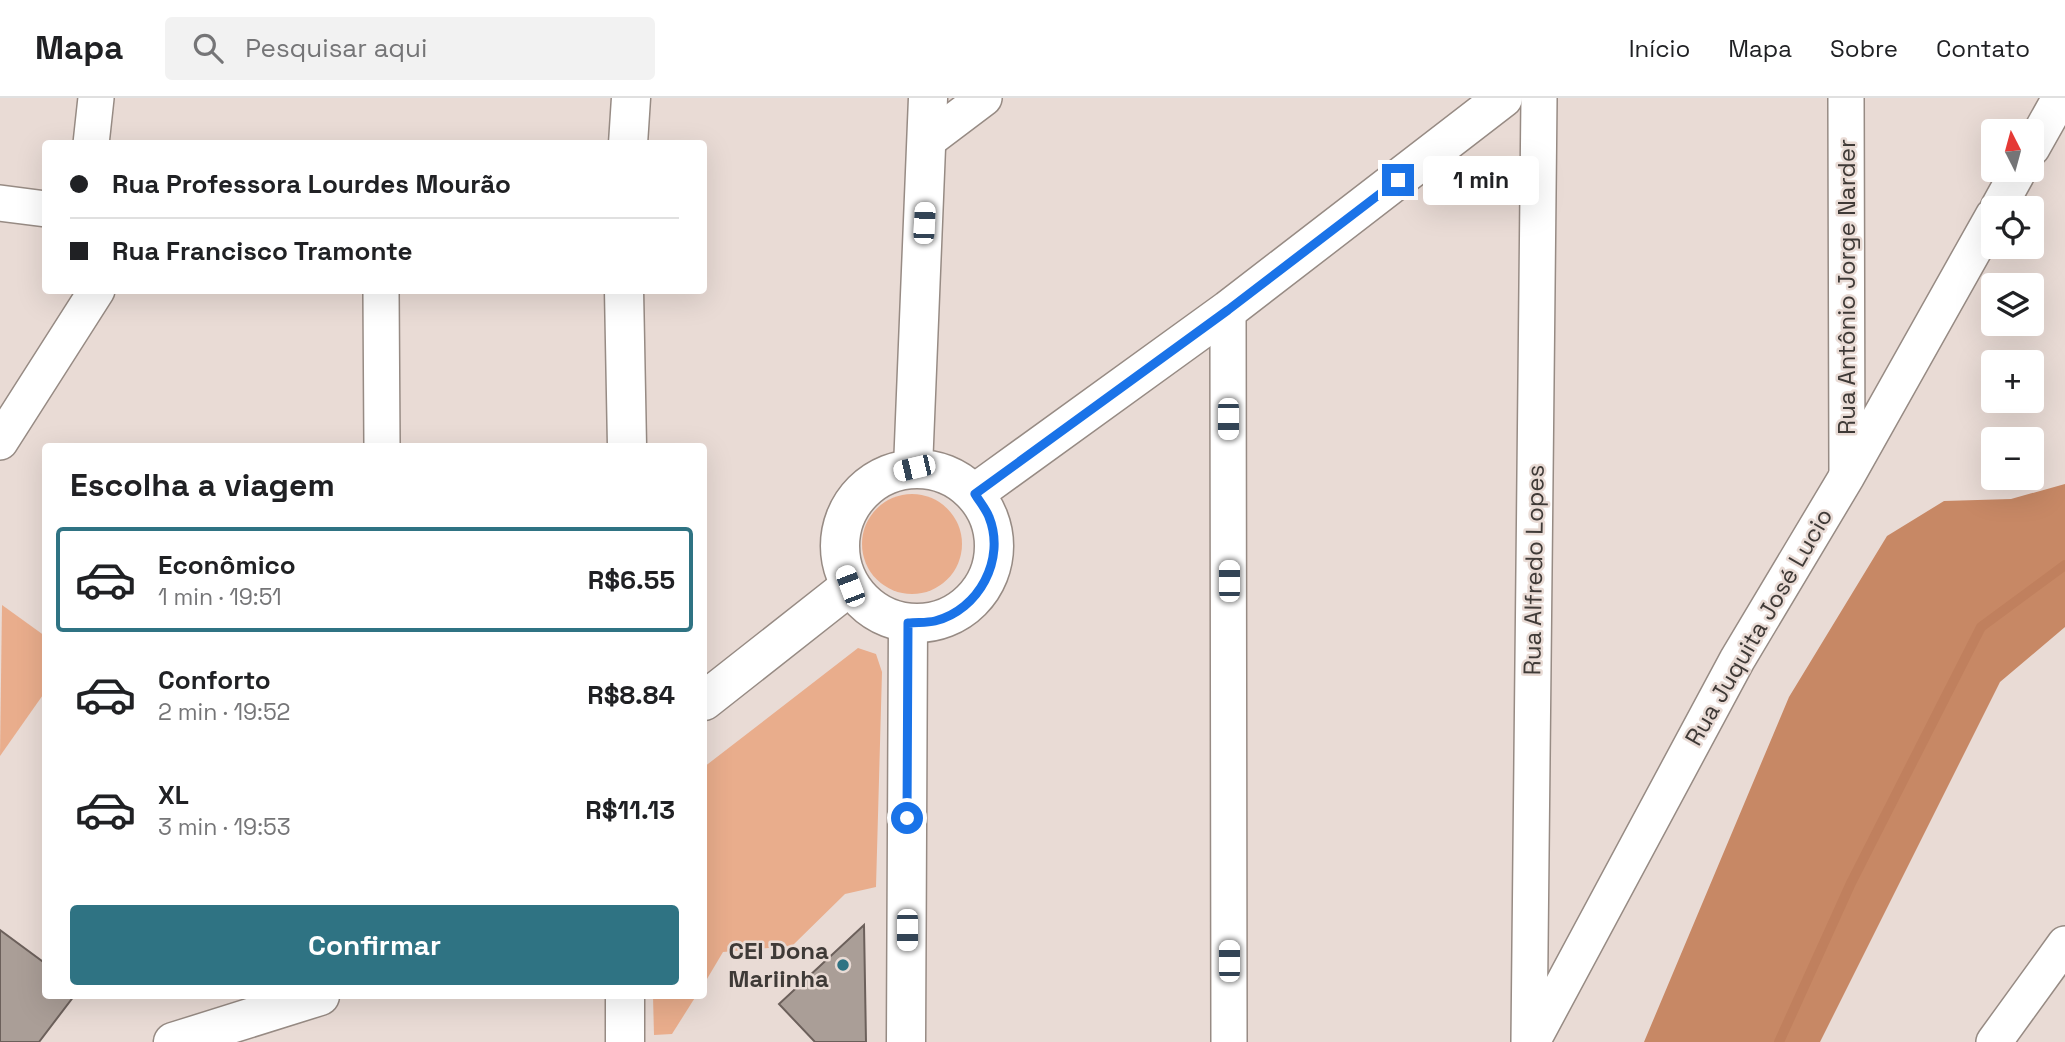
<!DOCTYPE html>
<html lang="pt">
<meta charset="utf-8">
<style>
body{margin:0;font-family:"Space Grotesk",sans-serif;background:#f2f2f2;color:#202124;height:100vh;display:flex;flex-direction:column;font-size:26px;white-space:nowrap}
*{box-sizing:border-box;margin:0}
p{font-size:23px;color:#757577}
.icon{flex:none;width:38px;height:38px;fill:none;stroke:currentColor;stroke-width:2;stroke-linecap:round;stroke-linejoin:round}
.map{position:relative;flex:1;overflow:hidden}
.side{position:absolute;left:42px;top:345px;width:665px;height:556px;display:flex;flex-direction:column;background:#fff;border-radius:7px;box-shadow:0 7px 28px #0002}
.side>*{flex:none}
.guide{position:absolute;left:42px;top:42px;width:665px;height:154px;border-radius:7px;box-shadow:0 7px 28px #0002;display:grid;align-content:center;height:154px;padding:0 28px;background:#fff}
.needle{width:46px;rotate:354deg}
.fabs{position:absolute;left:1981px;top:21px;display:grid;gap:14px}
.fabs a{display:grid;place-items:center;width:63px;height:63px;border-radius:7px;background:#fff;box-shadow:0 7px 28px #0002;font-size:35px}
.end{position:absolute;width:32px;height:32px;margin:-16px;border:9px solid #1a73e8;background:#fff;box-shadow:0 0 0 4px #fff}
.from{border-radius:50%}
.bubble{position:absolute;height:49px;border-radius:7px;background:#fff;box-shadow:0 7px 28px #0002;font-size:23px;font-weight:700;line-height:49px;text-align:center}
.car{position:absolute;width:21px;height:42px;margin:-21px -10px;border-radius:9px;box-shadow:0 0 5px 2px #0007;background:linear-gradient(#fff 24%,#345 0 40%,#fff 0 76%,#345 0 86%,#fff 0)}
.guide b{display:flex;align-items:center;gap:24px;height:66px;font-size:26px}
.guide b+b{border-top:2px solid #e0e0e0}
.guide i{width:18px;height:18px;background:#202124}
ul{padding:0;list-style:none}
li{display:flex;align-items:center;gap:21px;height:105px;margin:0 14px 10px;padding:0 14px;border:4px solid transparent;border-radius:7px}
li div{flex:1}
li b{display:block;font-size:26px}
li em{font-style:normal;font-weight:700}
li.current{border-color:#2f7383}
li>.icon{width:63px;height:63px;stroke-width:1.5}
h2{padding:0 28px;font-size:32px;line-height:84px}
.primary-button{display:flex;gap:14px;margin-top:auto;padding:14px 28px}
.primary-button a{flex:1;height:80px;border-radius:7px;background:#2f7383;color:#fff;font-size:28px;font-weight:700;line-height:80px;text-align:center}
header{display:flex;align-items:center;gap:42px;box-sizing:border-box;height:98px;padding:0 35px;background:#fff;border-bottom:2px solid #e0e0e0}
header strong{font-size:33px}
nav{display:flex;gap:38px;margin-inline-start:auto;font-size:24px}
.search{width:490px;height:63px;background:#f2f2f2;display:flex;align-items:center;gap:18px;box-sizing:border-box;padding:0 24px;border-radius:7px;color:#757577;font-size:26px}
.map>svg:first-child{display:block}
</style>
<header>
<strong>Mapa</strong>
<div class="search"><svg class="icon" aria-label="search" viewBox="0 0 24 24"><circle cx="10" cy="10" r="6"/><path d="M15 15l6 6"/></svg>Pesquisar aqui</div>
<nav><a>Início</a><a>Mapa</a><a>Sobre</a><a>Contato</a></nav>
</header>
<div class="map">
<svg width="2065" height="944" viewBox="0 0 2065 944">
<rect width="100%" height="100%" fill="#e9dbd5"/>
<g fill="#e9ad8c">
<circle cx="912" cy="446" r="50"/>
<path d="M2,507L45,538V594L0,658Z"/>
<path d="M858,550L876,556L882,574L876,789L845,796L792,848L723,854L704,886V669Z"/>
<path d="M653,898H696L672,936L654,937Z"/>
</g>
<path fill="#c78865" d="M2065,386V529L2000,584L1820,944H1644L1789,599L1887,438L1944,403L2011,401Z"/>
<g fill="none" stroke-linecap="round" stroke-linejoin="round">
<path stroke="#c0805e" stroke-width="10" d="M1779,944L1851,785L1981,529L2065,467"/>
</g>
<g fill="#aa9e97" stroke="#6c605b" stroke-width="2">
<path d="M864,827L866,944H815L779,906Z"/>
<path d="M0,832L46,866V898H74L39,944H0Z"/>
</g>
<g fill="none" stroke-linecap="round" stroke-linejoin="round">
<defs>
<g id="street">
<path d="M1846,0L1847,374"/>
<path d="M927,43L984,0"/>
<path d="M91,46L96,0"/>
<path d="M2032,50L2060,0"/>
<path d="M0,105L46,111"/>
<path d="M1998,110L2019,72"/>
<path d="M381,192L382,348"/>
<path d="M1228,212L1229,944"/>
<path d="M0,344L97,192"/>
<path d="M1529,944L1539,0"/>
<path d="M1532,944L1737,562L1847,378L1993,118"/>
<path d="M1994,944L2065,846"/>
</g>
<g id="secondary">
<path d="M628,46L631,0"/>
<path d="M624,192L627,348"/>
<path d="M913,370L928,0"/>
<circle cx="917" cy="448" r="77"/>
<path d="M975,395L1228,212L1503,0"/>
<path d="M704,603L850,488"/>
<path d="M173,944L320,898"/>
<path d="M625,944V898"/>
<path d="M906,944L908,525"/>
</g>
</defs>
<use href="#street" stroke="#978b84" stroke-width="38"/>
<use href="#secondary" stroke="#978b84" stroke-width="41"/>
<use href="#street" stroke="#fff" stroke-width="35"/>
<use href="#secondary" stroke="#fff" stroke-width="38"/>
</g>
<g fill="none" stroke-linecap="round" stroke-linejoin="round">
<path stroke="#1a73e8" stroke-width="9" d="M907,720L908,525C917,524 927,525 935,523C979,512 1006,461 989,419C986,411 979,403 975,396L1228,212L1398,82"/>
</g>
<circle fill="#2f7383" stroke="#e9dbd5" stroke-width="2.5" cx="843" cy="867" r="7"/>
<g text-anchor="middle" stroke-width="5" stroke-linejoin="round" paint-order="stroke">
<g font-size="24" fill="#3f3a37" stroke="#e9dbd5">
<text transform="translate(1847 189) rotate(-90)" y="8">Rua Antônio Jorge Narder</text>
<text transform="translate(1534 472) rotate(-89)" y="8">Rua Alfredo Lopes</text>
<text transform="translate(1759 529) rotate(-60)" y="8">Rua Juquita José Lucio</text>
</g>
<g font-size="24" font-weight="bold" fill="#3f3a37" stroke="#e9dbd5" text-anchor="end">
<text x="829" y="861">CEI Dona<tspan x="829" dy="28">Mariinha</tspan></text>
</g>
</g>
</svg>
<div class="fabs">
<a><svg class="needle" viewBox="-14 -14 28 28"><path d="M0-13l5 13h-10z" fill="#e53935"/><path d="M0 13l5-13h-10z" fill="#757577"/></svg></a>
<a><svg class="icon" aria-label="locate" viewBox="0 0 24 24"><circle cx="12" cy="12" r="6"/><path d="M12 2v4M12 18v4M2 12h4M18 12h4"/></svg></a>
<a><svg class="icon" aria-label="layers" viewBox="0 0 24 24"><path d="M12 4l9 5-9 5-9-5zM3 14l9 5 9-5"/></svg></a>
<a>+</a>
<a>−</a>
</div>
<i class="end from" style="left:907px;top:720px"></i>
<i class="end" style="left:1398px;top:82px"></i>
<div class="bubble" style="left:1423px;top:58px;width:116px">1 min</div>
<i class="car" style="left:924px;top:125px;rotate:3deg"></i>
<i class="car" style="left:1228px;top:321px;rotate:180deg"></i>
<i class="car" style="left:914px;top:370px;rotate:257deg"></i>
<i class="car" style="left:1229px;top:483px;rotate:0deg"></i>
<i class="car" style="left:850px;top:488px;rotate:339deg"></i>
<i class="car" style="left:907px;top:832px;rotate:180deg"></i>
<i class="car" style="left:1229px;top:863px;rotate:0deg"></i>
<div class="guide">
<b><i class="from"></i>Rua Professora Lourdes Mourão</b>
<b><i></i>Rua Francisco Tramonte</b>
</div>
<section class="side">
<h2>Escolha a viagem</h2>
<ul>
<li class="current"><svg class="icon" aria-label="car" viewBox="0 0 24 24"><path d="M5 17H2v-5l4-1 3-4h7l3 4 3 1v5h-3M9 17h6M6 11h13"/><circle cx="7" cy="17" r="2"/><circle cx="17" cy="17" r="2"/></svg><div><b>Econômico</b><p>1 min · 19:51</p></div><em>R$6.55</em></li>
<li><svg class="icon" aria-label="car" viewBox="0 0 24 24"><path d="M5 17H2v-5l4-1 3-4h7l3 4 3 1v5h-3M9 17h6M6 11h13"/><circle cx="7" cy="17" r="2"/><circle cx="17" cy="17" r="2"/></svg><div><b>Conforto</b><p>2 min · 19:52</p></div><em>R$8.84</em></li>
<li><svg class="icon" aria-label="car" viewBox="0 0 24 24"><path d="M5 17H2v-5l4-1 3-4h7l3 4 3 1v5h-3M9 17h6M6 11h13"/><circle cx="7" cy="17" r="2"/><circle cx="17" cy="17" r="2"/></svg><div><b>XL</b><p>3 min · 19:53</p></div><em>R$11.13</em></li>
</ul>
<div class="primary-button"><a>Confirmar</a></div>
</section>
</div>
